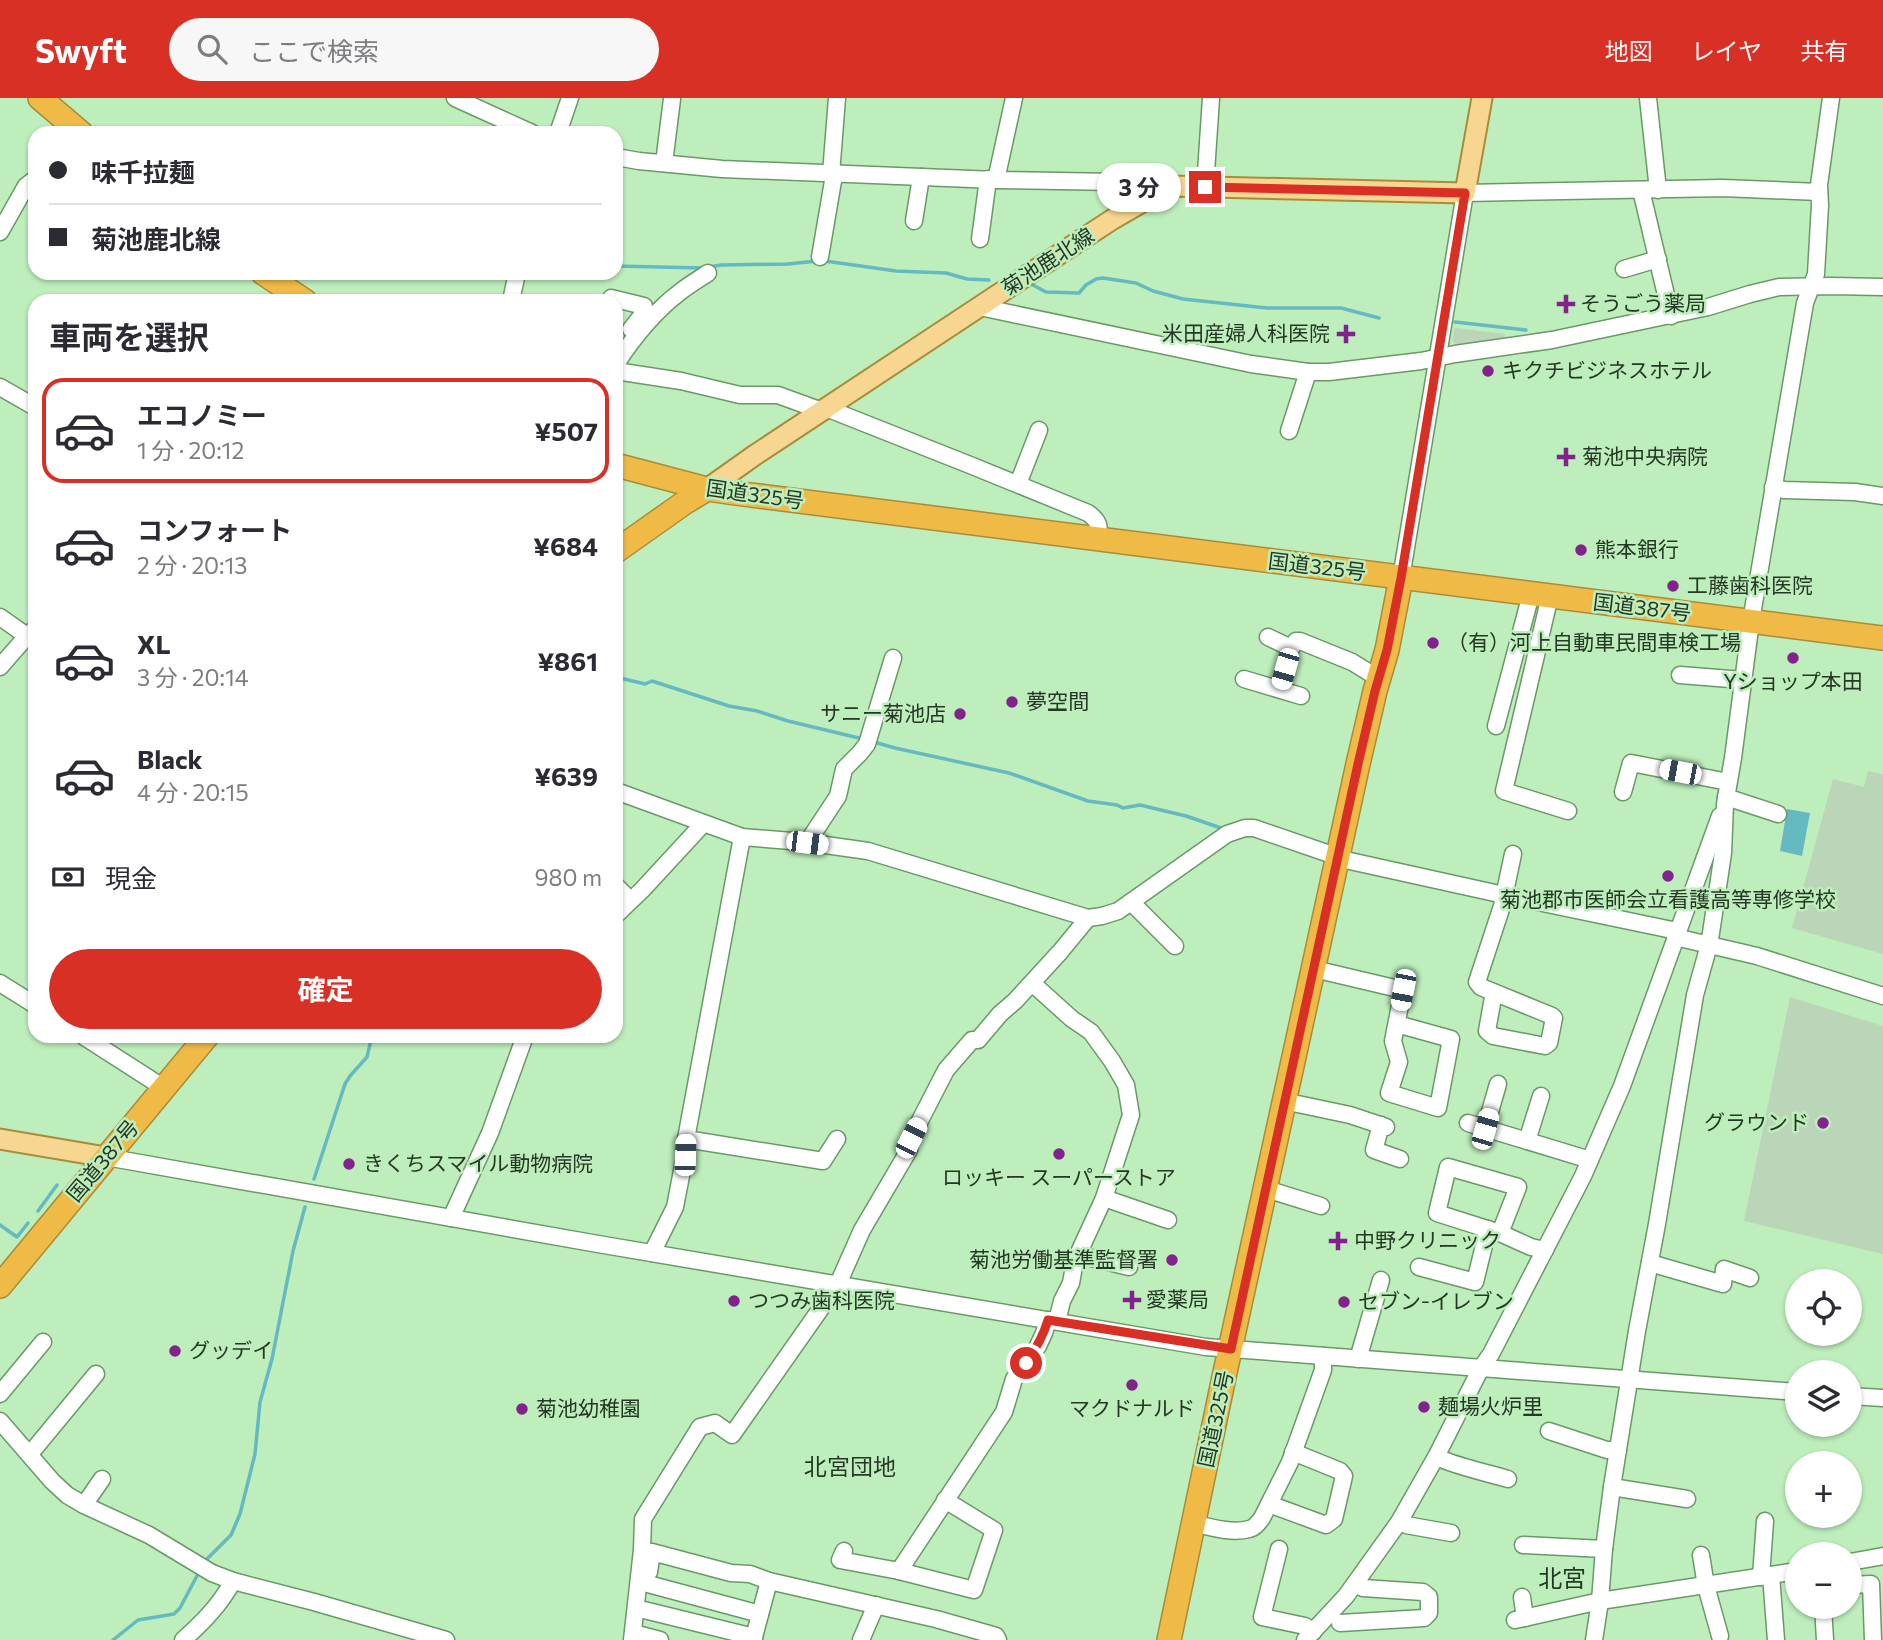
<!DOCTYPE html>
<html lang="ja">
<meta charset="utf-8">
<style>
body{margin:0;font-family:Commissioner,"Noto Sans JP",sans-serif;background:#f7f7f7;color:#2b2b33;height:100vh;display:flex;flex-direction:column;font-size:26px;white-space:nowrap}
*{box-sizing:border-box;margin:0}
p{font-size:23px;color:#7c7c81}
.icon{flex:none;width:38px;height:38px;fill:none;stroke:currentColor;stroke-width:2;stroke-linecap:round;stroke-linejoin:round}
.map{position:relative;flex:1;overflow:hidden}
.drawer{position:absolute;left:28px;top:196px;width:595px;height:749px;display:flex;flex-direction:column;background:#fff;border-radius:21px;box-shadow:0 2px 5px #0004}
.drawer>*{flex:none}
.hud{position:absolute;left:28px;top:28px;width:595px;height:154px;border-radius:21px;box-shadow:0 2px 5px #0004;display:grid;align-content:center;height:154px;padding:0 21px;background:#fff}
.fabs{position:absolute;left:1785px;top:1171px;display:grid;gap:14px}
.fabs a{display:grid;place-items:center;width:77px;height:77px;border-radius:50%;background:#fff;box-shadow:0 2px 5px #0004;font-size:35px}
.end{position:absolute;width:32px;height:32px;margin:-16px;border:9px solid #d93025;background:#fff;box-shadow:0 0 0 4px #fff}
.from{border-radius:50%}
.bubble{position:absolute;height:49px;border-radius:24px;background:#fff;box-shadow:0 2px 5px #0004;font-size:23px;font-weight:700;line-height:49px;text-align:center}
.car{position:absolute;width:21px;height:42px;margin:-21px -10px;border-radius:9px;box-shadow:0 0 5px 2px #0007;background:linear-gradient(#fff 24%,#345 0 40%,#fff 0 76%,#345 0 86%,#fff 0)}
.hud b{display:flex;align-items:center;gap:24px;height:66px;font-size:26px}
.hud b+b{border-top:2px solid #e1e1e2}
.hud i{width:18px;height:18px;background:#2b2b33}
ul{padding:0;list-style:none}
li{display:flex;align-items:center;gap:21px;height:105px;margin:0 14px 10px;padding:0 7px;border:4px solid transparent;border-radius:21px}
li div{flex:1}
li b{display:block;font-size:26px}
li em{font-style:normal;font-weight:700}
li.active{border-color:#d93025}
li>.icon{width:63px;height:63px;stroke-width:1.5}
h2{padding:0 21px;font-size:32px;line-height:84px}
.pay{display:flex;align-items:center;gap:18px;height:77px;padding:0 21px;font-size:26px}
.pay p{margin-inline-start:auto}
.cta{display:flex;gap:14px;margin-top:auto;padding:14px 21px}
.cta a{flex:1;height:80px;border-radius:42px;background:#d93025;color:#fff;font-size:28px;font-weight:700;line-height:80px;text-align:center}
header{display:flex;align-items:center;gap:42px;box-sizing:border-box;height:98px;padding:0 35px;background:#d93025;color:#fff}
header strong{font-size:33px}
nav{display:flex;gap:38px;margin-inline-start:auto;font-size:24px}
.search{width:490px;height:63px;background:#f7f7f7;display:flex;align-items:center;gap:18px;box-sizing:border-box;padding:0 24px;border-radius:38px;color:#7c7c81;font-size:26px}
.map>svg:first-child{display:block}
</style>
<header>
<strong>Swyft</strong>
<div class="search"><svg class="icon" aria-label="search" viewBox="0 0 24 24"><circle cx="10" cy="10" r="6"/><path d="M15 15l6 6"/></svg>ここで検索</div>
<nav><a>地図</a><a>レイヤ</a><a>共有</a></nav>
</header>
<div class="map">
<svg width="1883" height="1542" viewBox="0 0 1883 1542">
<rect width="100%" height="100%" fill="#beeebc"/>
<g fill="#bad5b8">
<path d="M1455,230L1505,236L1504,240L1456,246L1452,243Z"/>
<path d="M1868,673L1883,676V856L1792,830L1833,681L1864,689Z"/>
<path d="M1790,899L1883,928V1156L1744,1123Z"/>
</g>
<path fill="#65b9c1" d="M1787,711L1810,715L1802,758L1780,753Z"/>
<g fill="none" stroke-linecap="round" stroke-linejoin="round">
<g stroke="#65b9c1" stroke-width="3.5">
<path d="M825,163L896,173L946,175L967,181L989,182"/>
<path d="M616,168L703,170L721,167L788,166L817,163"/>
<path d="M1031,186L1046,194L1079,195L1086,187L1096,181L1103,180L1136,185L1153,193L1183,201L1267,210H1341L1379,220"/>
<path d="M1455,224L1526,232"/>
<path d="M616,579L645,586L652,583L729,608L757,613L788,623L863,641"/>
<path d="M874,644L895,650L1009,675L1088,703L1117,707L1123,710L1140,707L1186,718L1224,731"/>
<path d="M314,1081L345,986L350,978L367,959L372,938"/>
<path d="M38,1113L57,1087"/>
<path d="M0,1127L17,1139L28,1125"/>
<path d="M204,1464L231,1437L240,1416L255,1356L260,1304L272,1261L293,1153L305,1109"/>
<path d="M113,1542L138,1522L174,1516L180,1510L199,1474"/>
</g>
<defs>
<g id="minor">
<path d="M455,0L532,35"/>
<path d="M1648,0L1658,92"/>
<path d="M558,35L570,0"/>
<path d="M616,59L639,63L722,71L996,82L1116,84L1170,88"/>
<path d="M664,65L672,1"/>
<path d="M831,76L837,0"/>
<path d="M996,82L1014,0"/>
<path d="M1205,89L1211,0"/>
<path d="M1641,92L1671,218"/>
<path d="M914,123L921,79"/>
<path d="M0,134L26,88L35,81"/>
<path d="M980,141L988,81"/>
<path d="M820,159L833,83L836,76"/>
<path d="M1624,171L1658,161"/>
<path d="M611,200L644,208L643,216L631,231"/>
<path d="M511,203L517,175"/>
<path d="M980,209L1251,266L1308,274H1329L1421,263L1455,256L1552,242L1708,209L1750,196L1779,189L1831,188L1883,189"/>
<path d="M616,266C633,240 655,213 680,194C689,187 699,181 708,175"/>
<path d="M616,273L681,283L740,297H778L822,313"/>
<path d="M0,289L35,309"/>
<path d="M826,310L970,367L1088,415C1099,423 1100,428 1098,440"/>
<path d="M1289,333L1308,274"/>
<path d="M1018,386L1039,332"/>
<path d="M1773,389L1784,392L1855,394L1883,398"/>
<path d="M1401,480L1465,95L1723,90L1819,94"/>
<path d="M1550,498L1504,693L1568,713"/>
<path d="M0,519L27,538"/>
<path d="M1268,539L1291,550"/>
<path d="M0,569L27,538L35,531"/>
<path d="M1680,577L1743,582"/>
<path d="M1244,581L1301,598"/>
<path d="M1279,591L1291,550L1296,543H1300L1352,564L1378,580"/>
<path d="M1496,628L1531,496"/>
<path d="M616,693L742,739L804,744L868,753L1088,820L1102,818L1118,813L1227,736L1245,730H1254L1350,763L1504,797L1677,833"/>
<path d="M1623,694L1631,665L1728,684"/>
<path d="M1726,699L1778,716"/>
<path d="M807,745L838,698L844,671L860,655L867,646L893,560"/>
<path d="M616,788L630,802"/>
<path d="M1131,804L1175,848"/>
<path d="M616,817L642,792L703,726"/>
<path d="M1675,839L1757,858L1883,898"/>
<path d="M1314,871L1403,892L1393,943L1399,964L1389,995L1438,1010L1451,941L1404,928H1396"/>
<path d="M0,885L35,907"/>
<path d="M1032,885L1072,921L1091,934L1112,963L1126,987L1131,1017L1104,1100L1075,1163L1071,1185L1062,1203L1057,1223"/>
<path d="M1494,894L1487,933L1493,938L1545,948L1549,945L1554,920L1552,918L1481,889L1477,884L1502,808L1513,756"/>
<path d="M83,938L164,990"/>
<path d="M1285,1002L1293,1005L1350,1017L1386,1029"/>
<path d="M1468,1025L1590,1062"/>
<path d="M1381,1027L1374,1052L1400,1061"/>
<path d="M1485,1031L1498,986"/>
<path d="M686,1041L823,1063L837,1041"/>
<path d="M1527,1043L1541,998"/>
<path d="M106,1059L598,1146L1206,1249L1797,1294"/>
<path d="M1266,1091L1321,1108"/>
<path d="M1104,1100L1168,1122"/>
<path d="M451,1120L490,1035L525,938"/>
<path d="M1500,1135L1518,1089L1448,1069L1437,1115L1500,1135L1531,1149L1545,1152"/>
<path d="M652,1155L675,1109L685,1057L686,1041L742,739"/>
<path d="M1079,1157L1129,1169"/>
<path d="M1650,1165L1723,1186L1724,1171L1750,1180"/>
<path d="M1419,1169L1475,1184L1488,1131"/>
<path d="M1358,1261L1381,1182"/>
<path d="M0,1296L43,1244"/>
<path d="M1850,1298L1883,1300"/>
<path d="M0,1323L52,1383L67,1397L84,1407L149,1437L212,1475L233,1483L314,1504L446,1542"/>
<path d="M1549,1333L1607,1352H1618"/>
<path d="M30,1356L96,1276"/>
<path d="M1436,1359C1459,1369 1484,1374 1508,1381"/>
<path d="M1612,1389L1687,1401"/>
<path d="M1269,1406L1326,1427L1334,1421L1344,1378L1340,1373L1293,1354"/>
<path d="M84,1407L102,1381"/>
<path d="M1399,1424L1406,1427L1451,1435"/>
<path d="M1193,1425C1209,1429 1233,1436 1249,1431C1255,1430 1258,1425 1262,1420L1290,1364L1323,1272V1258"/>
<path d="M1523,1447L1604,1451"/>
<path d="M1279,1451L1262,1519L1305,1528L1313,1534"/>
<path d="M844,1453L840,1462L899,1473L1004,1314L1014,1281L1038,1248L1044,1235L1048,1222"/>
<path d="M1701,1457L1706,1488L1720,1538"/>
<path d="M1850,1464L1883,1458"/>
<path d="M899,1473L974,1492L994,1432L945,1402"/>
<path d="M649,1474L652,1454L731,1475L750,1476L769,1483L936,1521L996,1538L998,1542"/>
<path d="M1771,1477L1776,1542"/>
<path d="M1761,1479L1765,1423"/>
<path d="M648,1486L760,1516"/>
<path d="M1850,1487L1871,1486L1873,1542"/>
<path d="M1522,1499L1525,1520"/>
<path d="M1823,1508L1825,1542"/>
<path d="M644,1512L754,1539"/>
<path d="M1515,1522L1600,1503L1797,1473"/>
<path d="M1340,1525L1424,1520L1429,1515V1499L1423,1494L1363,1490L1355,1486"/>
<path d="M641,1537L660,1542"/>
<path d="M183,1542C203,1524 220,1507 233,1483"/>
<path d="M632,1542L642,1452L643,1421L700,1329L715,1325L732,1337L838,1186L862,1132L909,1052L911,1040L946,972L972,942H978L1000,916L1015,903L1060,854L1088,820"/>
<path d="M754,1542V1539L769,1483"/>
<path d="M861,1542L876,1507"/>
<path d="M1305,1542L1346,1498L1399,1424L1436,1359L1481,1270L1491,1256L1583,1078L1622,988L1720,718"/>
<path d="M1594,1542L1600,1503L1604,1451L1612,1389L1637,1233L1657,1126L1695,897L1709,847L1711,835L1723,755L1725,706L1733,660L1751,523L1805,205L1816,176L1820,107L1819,87L1831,0"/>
</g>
<g id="major">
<path d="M707,391L755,357L1023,180L1113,121L1170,88L1465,95L1482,0"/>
<path d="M0,1041L106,1059"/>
</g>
<g id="highway">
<path d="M40,0L81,35"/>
<path d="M263,175L305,203"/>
<path d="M616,367L707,391L735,395L1883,540"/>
<path d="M616,453L684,405L707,391"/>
<path d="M0,1188L207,938"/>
<path d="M1169,1542L1224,1279L1358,666L1375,593L1387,552L1401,480"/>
</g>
</defs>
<use href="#minor" stroke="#6b9869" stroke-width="19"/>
<use href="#major" stroke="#a98c3a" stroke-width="23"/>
<use href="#highway" stroke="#a98c3a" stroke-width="26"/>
<use href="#minor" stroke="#fff" stroke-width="16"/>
<use href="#major" stroke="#f6d690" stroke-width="19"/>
<use href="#highway" stroke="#f0ba46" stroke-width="23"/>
</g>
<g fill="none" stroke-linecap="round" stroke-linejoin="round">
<path stroke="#d93025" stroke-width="9" d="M1026,1265C1036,1251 1043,1239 1048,1222L1231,1251L1358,666L1375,593L1387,552L1401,480L1465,95L1205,89"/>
</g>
<g fill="#82228d" stroke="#beeebc" stroke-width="2.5">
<path d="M1562.5 195.5h7v7h7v7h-7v7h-7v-7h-7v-7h7z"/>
<path d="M1342.5 225.5h7v7h7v7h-7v7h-7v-7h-7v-7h7z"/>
<circle cx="1488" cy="273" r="7"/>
<path d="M1562.5 348.5h7v7h7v7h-7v7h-7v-7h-7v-7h7z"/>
<circle cx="1581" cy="452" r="7"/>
<circle cx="1673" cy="488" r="7"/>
<circle cx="1433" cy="545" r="7"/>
<circle cx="1793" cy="560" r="7"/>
<circle cx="1012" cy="604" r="7"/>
<circle cx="960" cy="616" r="7"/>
<circle cx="1668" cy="778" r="7"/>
<circle cx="1823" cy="1025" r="7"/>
<circle cx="1059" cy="1056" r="7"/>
<circle cx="349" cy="1066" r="7"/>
<path d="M1334.5 1132.5h7v7h7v7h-7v7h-7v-7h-7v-7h7z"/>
<circle cx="1172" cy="1162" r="7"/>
<path d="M1128.5 1191.5h7v7h7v7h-7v7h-7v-7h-7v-7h7z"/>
<circle cx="734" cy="1203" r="7"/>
<circle cx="1344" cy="1204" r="7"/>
<circle cx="175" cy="1253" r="7"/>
<circle cx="1132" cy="1287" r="7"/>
<circle cx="1424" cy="1309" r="7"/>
<circle cx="522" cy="1311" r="7"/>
</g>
<g text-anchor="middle" stroke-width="5" stroke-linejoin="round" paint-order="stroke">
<g font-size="21" fill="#253825" stroke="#beeebc">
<text transform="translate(1048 164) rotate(-33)" y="7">菊池鹿北線</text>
<text transform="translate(755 397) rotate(8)" y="7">国道325号</text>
<text transform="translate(1317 469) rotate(7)" y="7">国道325号</text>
<text transform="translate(1642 510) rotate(7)" y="7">国道387号</text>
<text transform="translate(103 1063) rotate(-50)" y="7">国道387号</text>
<text transform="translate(1216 1321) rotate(-78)" y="7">国道325号</text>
</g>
<g font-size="21" fill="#253825" stroke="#beeebc" text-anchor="start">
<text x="1580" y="213">そうごう薬局</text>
<text x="1330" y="243" text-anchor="end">米田産婦人科医院</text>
<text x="1502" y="280">キクチビジネスホテル</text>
<text x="1582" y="366">菊池中央病院</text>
<text x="1595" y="459">熊本銀行</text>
<text x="1687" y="495">工藤歯科医院</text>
<text x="1447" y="552">（有）河上自動車民間車検工場</text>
<text x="1793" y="591" text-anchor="middle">Yショップ本田</text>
<text x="1026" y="611">夢空間</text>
<text x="946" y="623" text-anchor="end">サニー菊池店</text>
<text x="1668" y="809" text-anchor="middle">菊池郡市医師会立看護高等専修学校</text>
<text x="1809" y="1032" text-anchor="end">グラウンド</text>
<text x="363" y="1073">きくちスマイル動物病院</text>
<text x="1059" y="1087" text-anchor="middle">ロッキー スーパーストア</text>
<text x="1354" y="1150">中野クリニック</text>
<text x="1158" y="1169" text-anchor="end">菊池労働基準監督署</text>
<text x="1146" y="1209">愛薬局</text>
<text x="748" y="1210">つつみ歯科医院</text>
<text x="1358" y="1211">セブン-イレブン</text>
<text x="189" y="1260">グッデイ</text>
<text x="1438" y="1316">麺場火炉里</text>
<text x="536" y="1318">菊池幼稚園</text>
<text x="1132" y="1318" text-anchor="middle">マクドナルド</text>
</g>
<g font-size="23" fill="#253825" stroke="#beeebc">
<text x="850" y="1377">北宮団地</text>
</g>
<g font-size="24" fill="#253825" stroke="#beeebc">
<text x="1562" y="1489">北宮</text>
</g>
</g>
</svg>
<div class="fabs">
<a><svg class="icon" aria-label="locate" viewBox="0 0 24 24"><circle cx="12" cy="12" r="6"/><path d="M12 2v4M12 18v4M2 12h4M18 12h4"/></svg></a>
<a><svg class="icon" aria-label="layers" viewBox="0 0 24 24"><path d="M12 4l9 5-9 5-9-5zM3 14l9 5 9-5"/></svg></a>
<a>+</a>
<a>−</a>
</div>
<i class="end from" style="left:1026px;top:1265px"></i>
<i class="end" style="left:1205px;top:89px"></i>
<div class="bubble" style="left:1097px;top:65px;width:84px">3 分</div>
<i class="car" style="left:1285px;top:571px;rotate:196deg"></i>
<i class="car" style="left:1680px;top:674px;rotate:281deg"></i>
<i class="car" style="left:807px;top:745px;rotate:97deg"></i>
<i class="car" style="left:1403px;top:892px;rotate:191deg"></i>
<i class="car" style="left:1485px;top:1031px;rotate:16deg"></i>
<i class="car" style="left:911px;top:1040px;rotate:27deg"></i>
<i class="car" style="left:685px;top:1057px;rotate:2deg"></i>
<div class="hud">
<b><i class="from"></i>味千拉麺</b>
<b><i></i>菊池鹿北線</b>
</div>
<section class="drawer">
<h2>車両を選択</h2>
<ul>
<li class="active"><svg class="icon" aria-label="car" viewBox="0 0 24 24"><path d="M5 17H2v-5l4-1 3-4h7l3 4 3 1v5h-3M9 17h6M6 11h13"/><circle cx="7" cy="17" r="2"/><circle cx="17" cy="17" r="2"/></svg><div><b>エコノミー</b><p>1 分 · 20:12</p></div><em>¥507</em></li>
<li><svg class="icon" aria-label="car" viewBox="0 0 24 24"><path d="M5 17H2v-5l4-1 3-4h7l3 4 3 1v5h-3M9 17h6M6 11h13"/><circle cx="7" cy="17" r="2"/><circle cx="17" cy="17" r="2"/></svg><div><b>コンフォート</b><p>2 分 · 20:13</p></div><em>¥684</em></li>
<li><svg class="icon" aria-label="car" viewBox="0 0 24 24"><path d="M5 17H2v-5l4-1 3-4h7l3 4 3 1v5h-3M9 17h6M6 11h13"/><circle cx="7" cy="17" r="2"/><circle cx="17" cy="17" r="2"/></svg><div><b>XL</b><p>3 分 · 20:14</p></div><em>¥861</em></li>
<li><svg class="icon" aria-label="car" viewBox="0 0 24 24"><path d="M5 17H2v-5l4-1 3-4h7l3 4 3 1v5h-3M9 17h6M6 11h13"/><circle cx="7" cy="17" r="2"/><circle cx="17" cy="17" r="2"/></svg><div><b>Black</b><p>4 分 · 20:15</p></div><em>¥639</em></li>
</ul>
<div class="pay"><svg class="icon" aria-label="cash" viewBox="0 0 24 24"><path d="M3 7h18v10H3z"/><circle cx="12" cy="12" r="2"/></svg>現金<p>980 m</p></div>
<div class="cta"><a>確定</a></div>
</section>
</div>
